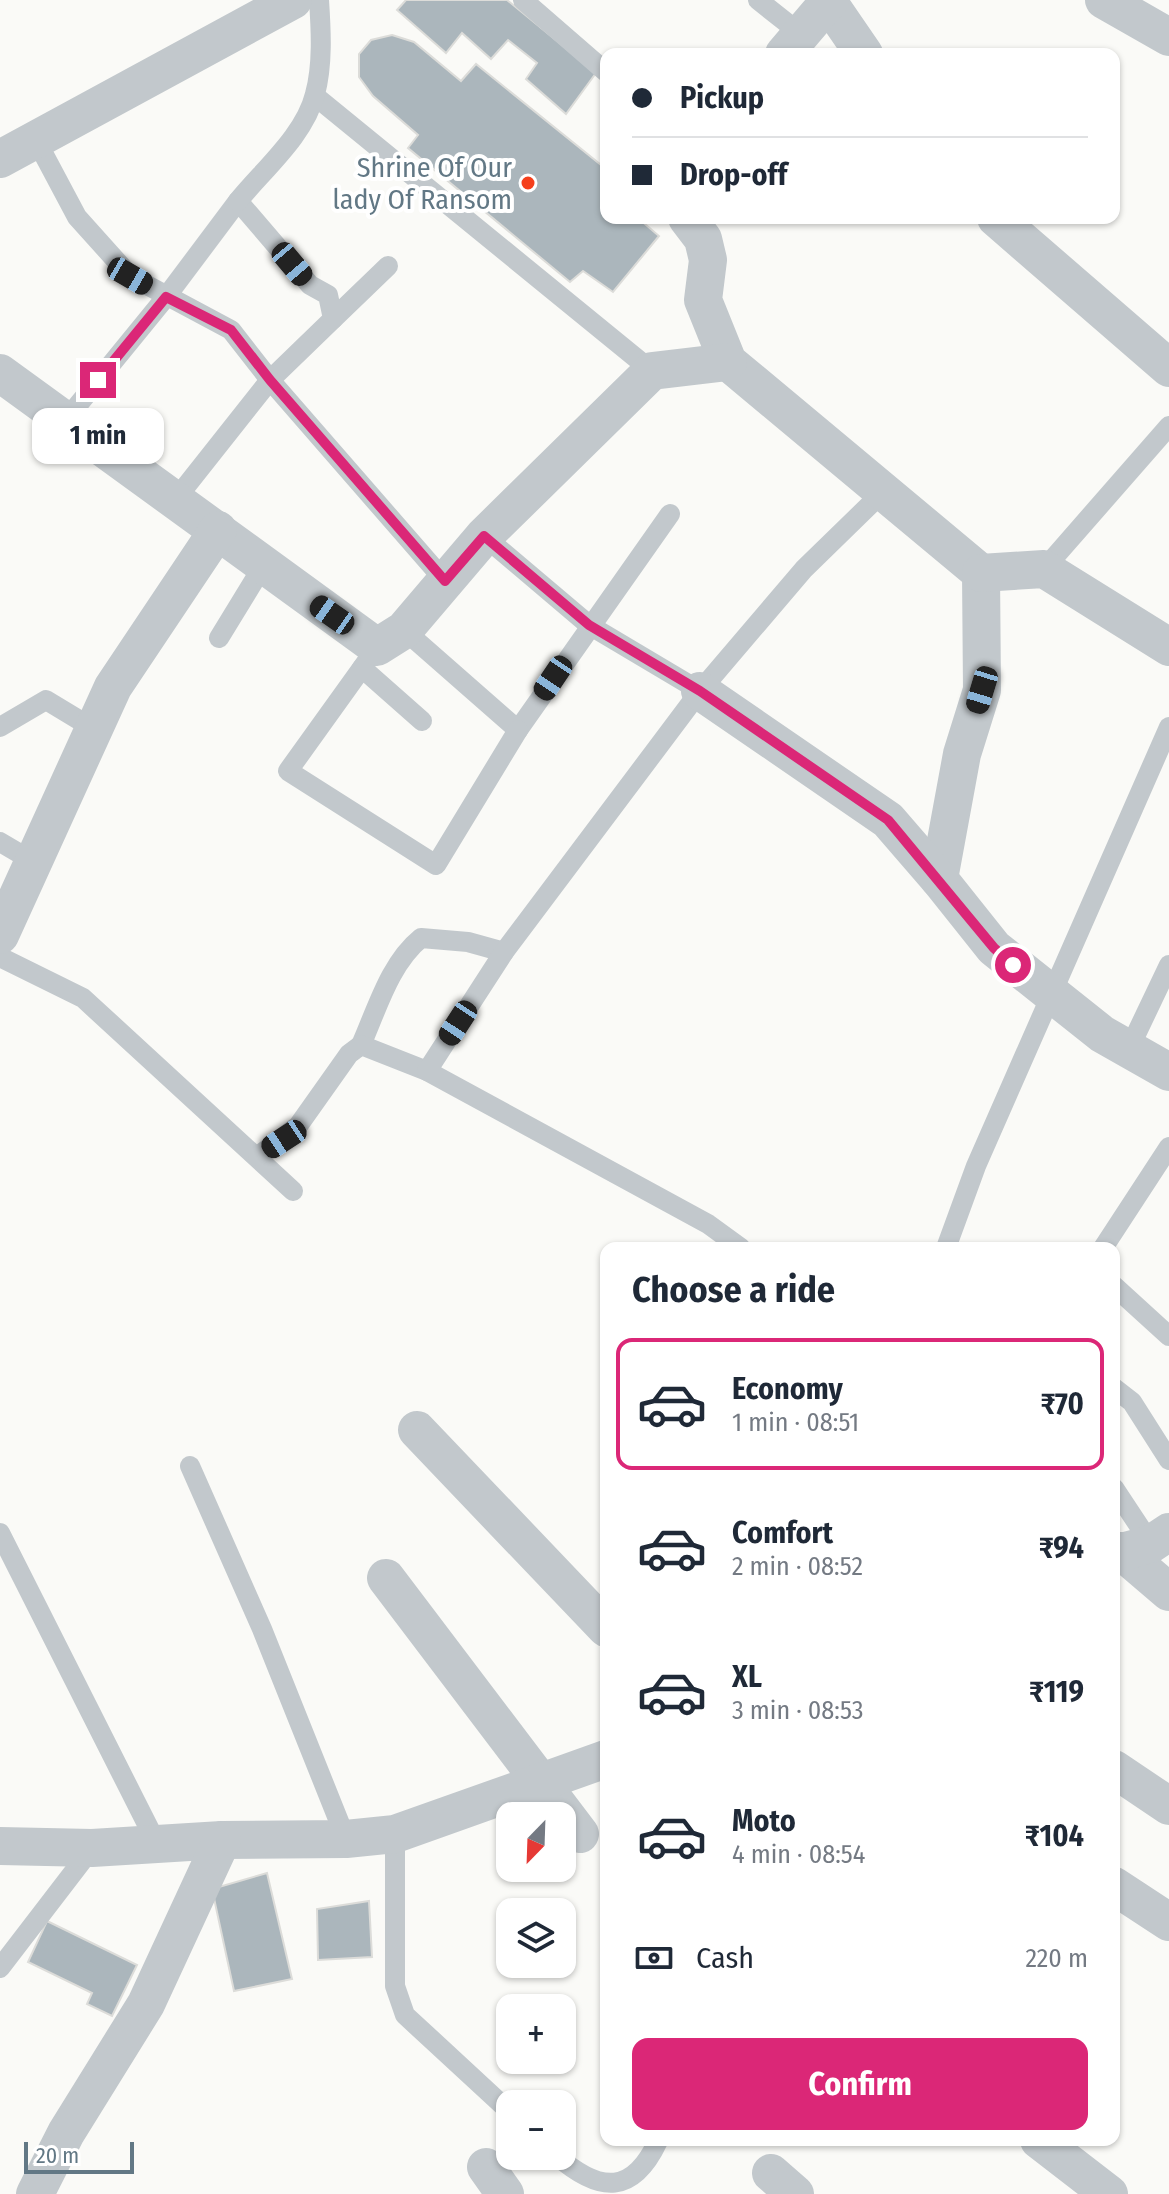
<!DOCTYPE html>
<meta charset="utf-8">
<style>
body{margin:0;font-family:"Fira Sans Condensed",sans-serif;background:#f6f6f7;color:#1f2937;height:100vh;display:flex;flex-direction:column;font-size:30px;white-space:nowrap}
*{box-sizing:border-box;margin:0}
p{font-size:26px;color:#747a83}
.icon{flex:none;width:44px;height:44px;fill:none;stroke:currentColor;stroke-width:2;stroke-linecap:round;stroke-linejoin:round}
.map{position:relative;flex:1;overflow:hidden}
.details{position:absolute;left:600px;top:1242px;width:520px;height:904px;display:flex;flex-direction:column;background:#fff;border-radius:16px;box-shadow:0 2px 6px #0004}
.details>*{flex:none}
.hud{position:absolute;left:600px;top:48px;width:520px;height:176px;border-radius:16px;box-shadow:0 2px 6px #0004;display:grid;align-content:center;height:176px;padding:0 32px;background:#fff}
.needle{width:52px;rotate:203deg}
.fabs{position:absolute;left:496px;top:1802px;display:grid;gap:16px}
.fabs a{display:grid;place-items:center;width:80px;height:80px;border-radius:16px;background:#fff;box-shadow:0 2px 6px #0004;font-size:40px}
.scale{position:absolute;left:24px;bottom:20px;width:110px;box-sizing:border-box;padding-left:8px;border:4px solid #627885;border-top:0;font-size:22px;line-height:28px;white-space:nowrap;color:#627885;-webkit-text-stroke:6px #fff;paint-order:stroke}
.end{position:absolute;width:36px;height:36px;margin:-18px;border:10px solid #db2777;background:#fff;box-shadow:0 0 0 4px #fff}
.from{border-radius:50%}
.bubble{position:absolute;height:56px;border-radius:16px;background:#fff;box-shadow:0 2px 6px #0004;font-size:26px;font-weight:700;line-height:56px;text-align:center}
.car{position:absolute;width:24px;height:48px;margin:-24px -12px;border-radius:10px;box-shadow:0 0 6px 2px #0007;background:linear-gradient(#222 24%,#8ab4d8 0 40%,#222 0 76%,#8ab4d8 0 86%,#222 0)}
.hud b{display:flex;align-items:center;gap:28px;height:76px;font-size:30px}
.hud b+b{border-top:2px solid #e0e1e3}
.hud i{width:20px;height:20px;background:#1f2937}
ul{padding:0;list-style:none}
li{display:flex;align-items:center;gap:24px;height:132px;margin:0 16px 12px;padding:0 16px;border:4px solid transparent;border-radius:16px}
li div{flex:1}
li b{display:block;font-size:30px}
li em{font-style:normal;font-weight:700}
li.active{border-color:#db2777}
li>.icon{width:72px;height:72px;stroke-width:1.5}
h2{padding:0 32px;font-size:36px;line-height:96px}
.pay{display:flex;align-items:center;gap:20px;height:88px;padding:0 32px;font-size:30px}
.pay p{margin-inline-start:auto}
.button{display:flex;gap:16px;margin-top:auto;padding:16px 32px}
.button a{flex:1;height:92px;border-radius:16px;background:#db2777;color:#fff;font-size:32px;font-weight:700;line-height:92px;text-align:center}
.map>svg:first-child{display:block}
</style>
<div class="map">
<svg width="1169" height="2194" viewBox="0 0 1169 2194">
<rect width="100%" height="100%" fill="#fafaf7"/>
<g fill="#abb6bc" stroke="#dcdcd9" stroke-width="2">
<path d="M406,0H507L596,73L566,114L526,79L537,63L508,40L491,59L462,33L446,53L397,10Z"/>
<path d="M392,35L414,42L461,81L476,64L606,169V218H638L659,236L613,292L583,271L570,282L408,148L418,135L373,96L359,77V54L371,40Z"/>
<path d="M267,1873L292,1979L234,1991L212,1889Z"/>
<path d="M369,1901L372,1957L318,1960L317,1909Z"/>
<path d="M47,1921L137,1965L112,2016L87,2004L92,1993L28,1962Z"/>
</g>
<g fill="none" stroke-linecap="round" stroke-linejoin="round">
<g stroke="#c2c8cc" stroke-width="20">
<path d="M523,0L606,72"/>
<path d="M758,0L801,34"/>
<path d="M315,96L652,371"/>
<path d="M35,138L77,217L130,276L231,330L270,380L333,319L328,295L310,285L238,201L166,297L64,422"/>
<path d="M238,201C263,170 305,135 315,94C323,65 321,30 319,0"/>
<path d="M333,319L388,266"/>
<path d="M175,500L270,380L445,581"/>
<path d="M484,536L589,625L700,691"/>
<path d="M1044,569L1169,426"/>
<path d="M404,630L518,730L670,514"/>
<path d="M219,638L263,566"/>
<path d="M377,647L288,771L436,865L518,730"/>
<path d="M362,668L422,721"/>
<path d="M0,727L46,700L94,729"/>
<path d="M0,842L34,862"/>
<path d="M0,957L83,998L293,1191"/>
<path d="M361,1045C377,1009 390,963 421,938L468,942L504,952"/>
<path d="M1129,1049L1169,965"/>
<path d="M258,1156L298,1126L349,1054L361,1045L427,1071"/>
<path d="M741,1248L708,1224L427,1071L504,952L700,691L804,569L884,491"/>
<path d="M946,1248L976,1166L1169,727"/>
<path d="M1103,1248L1169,1147"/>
<path d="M1114,1286L1169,1336"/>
<path d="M1114,1388L1132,1402L1169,1460"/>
<path d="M190,1466L262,1629L346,1839"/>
<path d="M1114,1488L1151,1544"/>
<path d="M0,1533L158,1846"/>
<path d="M395,1834V1986L405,2015L510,2112"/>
<path d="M0,1968L92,1848"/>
<path d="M557,2156C601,2194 633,2194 658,2141"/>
</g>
<g stroke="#c2c8cc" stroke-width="38">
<path d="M1104,0L1169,37"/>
<path d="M829,3L864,54"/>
<path d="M784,54L830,0"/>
<path d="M0,159L293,0"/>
<path d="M687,218L703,239L708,260L703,300L728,362L981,573L982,690L962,754L939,879L994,948L1102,1034L1169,1072"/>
<path d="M996,218L1169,368"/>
<path d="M0,373L377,647L404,630L484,536L652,371L728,362"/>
<path d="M981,573L1044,569L1169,647"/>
<path d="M700,691L888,820L939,879"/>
<path d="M0,935L113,687L218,530"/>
<path d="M417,1430L606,1628"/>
<path d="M1121,1551L1169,1592"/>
<path d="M1114,1554L1151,1544L1169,1532"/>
<path d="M386,1578L580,1834"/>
<path d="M1114,1769L1169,1806"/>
<path d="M0,1846L92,1848L222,1840L346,1839L395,1834L606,1759"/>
<path d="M1114,1886L1169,1922"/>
<path d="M1039,2140L1109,2194"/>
<path d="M486,2167L505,2194"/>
<path d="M771,2173L795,2194"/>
<path d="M35,2194L66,2133L146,2004L222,1840"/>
</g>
</g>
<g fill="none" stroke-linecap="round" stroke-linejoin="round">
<path stroke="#db2777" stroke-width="10" d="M98,380L166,297L231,330L270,380L445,581L484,536L589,625L700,691L888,820L994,948L1013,965"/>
</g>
<circle fill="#f53f1c" stroke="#fff" stroke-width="3" cx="528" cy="183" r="8"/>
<g text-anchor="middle" stroke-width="8" stroke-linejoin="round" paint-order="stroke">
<g font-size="28" fill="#627885" stroke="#fff" text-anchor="end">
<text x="512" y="177">Shrine Of Our<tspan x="512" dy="32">lady Of Ransom</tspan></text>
</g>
</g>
</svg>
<div class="fabs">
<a><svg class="needle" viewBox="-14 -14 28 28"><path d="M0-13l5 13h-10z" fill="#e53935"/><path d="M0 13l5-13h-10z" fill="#747a83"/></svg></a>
<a><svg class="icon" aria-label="layers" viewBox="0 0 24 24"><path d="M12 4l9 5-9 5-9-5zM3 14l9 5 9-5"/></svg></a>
<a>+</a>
<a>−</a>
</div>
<div class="scale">20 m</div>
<i class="end from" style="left:1013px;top:965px"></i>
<i class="end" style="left:98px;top:380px"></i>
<div class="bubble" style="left:32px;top:408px;width:132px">1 min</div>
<i class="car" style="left:292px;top:264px;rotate:140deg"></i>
<i class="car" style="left:130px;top:276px;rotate:120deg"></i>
<i class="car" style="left:332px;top:615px;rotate:305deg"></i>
<i class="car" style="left:553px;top:678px;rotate:214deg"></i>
<i class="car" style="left:982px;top:690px;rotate:197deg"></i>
<i class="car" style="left:458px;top:1023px;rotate:213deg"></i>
<i class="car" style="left:284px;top:1139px;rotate:237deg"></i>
<div class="hud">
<b><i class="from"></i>Pickup</b>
<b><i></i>Drop-off</b>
</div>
<section class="details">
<h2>Choose a ride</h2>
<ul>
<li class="active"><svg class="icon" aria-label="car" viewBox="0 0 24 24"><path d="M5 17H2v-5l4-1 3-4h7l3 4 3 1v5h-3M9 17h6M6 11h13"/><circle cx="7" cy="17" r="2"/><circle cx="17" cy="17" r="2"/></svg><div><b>Economy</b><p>1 min · 08:51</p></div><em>₹70</em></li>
<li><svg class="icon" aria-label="car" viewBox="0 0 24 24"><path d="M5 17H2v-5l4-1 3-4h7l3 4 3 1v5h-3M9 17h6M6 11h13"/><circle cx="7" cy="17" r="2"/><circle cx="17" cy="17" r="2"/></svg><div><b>Comfort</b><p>2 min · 08:52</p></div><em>₹94</em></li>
<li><svg class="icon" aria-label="car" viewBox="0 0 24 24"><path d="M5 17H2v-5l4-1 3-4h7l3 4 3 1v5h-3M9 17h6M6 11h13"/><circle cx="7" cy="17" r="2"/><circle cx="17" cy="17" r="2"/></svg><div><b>XL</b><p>3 min · 08:53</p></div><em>₹119</em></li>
<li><svg class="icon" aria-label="car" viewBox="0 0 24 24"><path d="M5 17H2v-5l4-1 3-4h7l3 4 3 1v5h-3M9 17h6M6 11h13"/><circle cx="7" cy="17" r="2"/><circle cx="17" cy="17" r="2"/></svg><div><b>Moto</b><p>4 min · 08:54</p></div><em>₹104</em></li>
</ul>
<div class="pay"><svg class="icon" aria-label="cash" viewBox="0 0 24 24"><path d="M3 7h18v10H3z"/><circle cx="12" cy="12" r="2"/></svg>Cash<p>220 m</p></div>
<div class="button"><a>Confirm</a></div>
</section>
</div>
